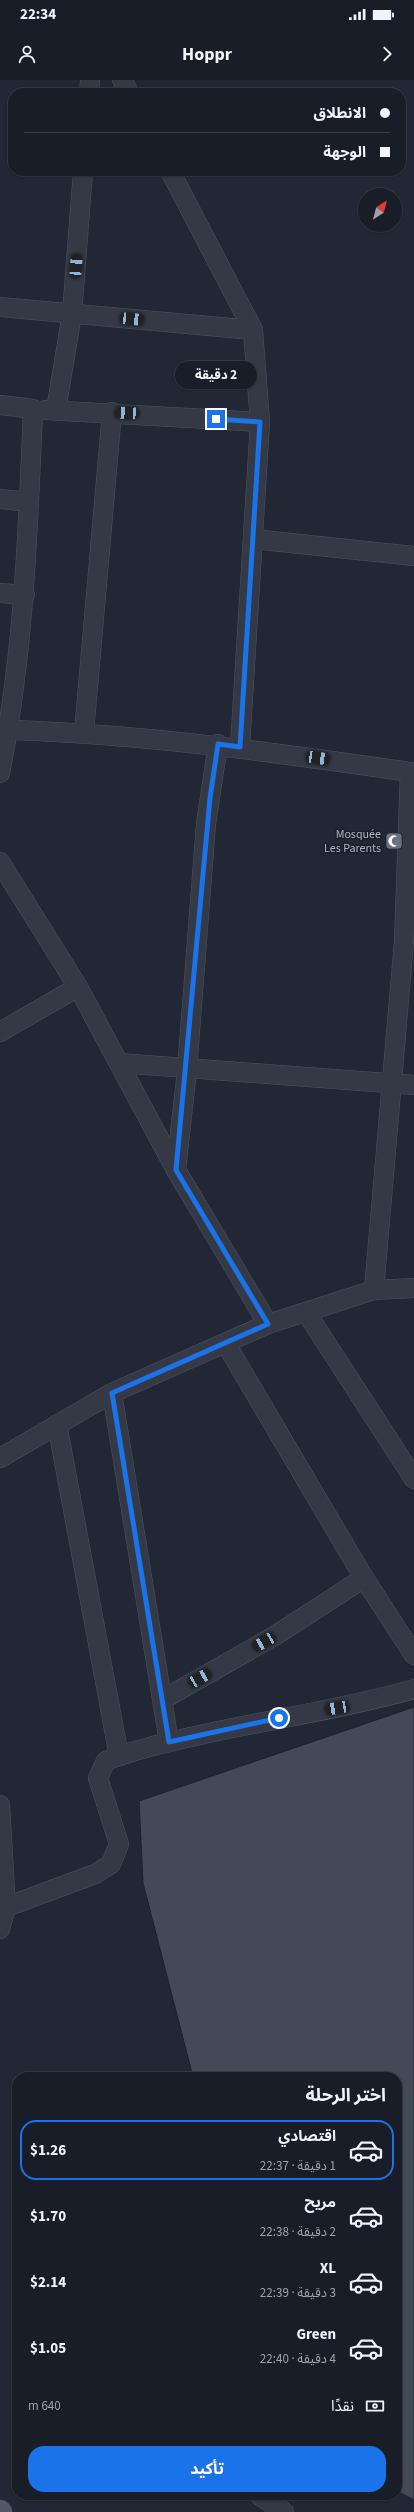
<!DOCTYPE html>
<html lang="ar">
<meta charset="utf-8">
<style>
body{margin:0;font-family:"Source Sans 3","Noto Sans Arabic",sans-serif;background:#262a33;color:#f1f3f6;direction:rtl;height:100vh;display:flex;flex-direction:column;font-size:15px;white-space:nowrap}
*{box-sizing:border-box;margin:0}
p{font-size:13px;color:#9fa2a7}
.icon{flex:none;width:22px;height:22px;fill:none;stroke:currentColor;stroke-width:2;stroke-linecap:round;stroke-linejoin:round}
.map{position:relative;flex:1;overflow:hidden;direction:ltr}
.drawer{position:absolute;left:12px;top:1992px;width:390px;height:428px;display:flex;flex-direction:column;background:#191d27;border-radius:16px;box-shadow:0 1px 3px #0004,0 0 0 1px #373b44;direction:rtl}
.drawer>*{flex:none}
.top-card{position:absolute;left:8px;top:8px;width:398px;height:88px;border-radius:16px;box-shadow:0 1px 3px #0004,0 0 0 1px #373b44;direction:rtl;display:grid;align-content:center;height:88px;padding:0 16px;background:#191d27}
.needle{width:26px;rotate:36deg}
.fabs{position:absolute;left:358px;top:108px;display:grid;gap:8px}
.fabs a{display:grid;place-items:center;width:44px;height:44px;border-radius:50%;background:#191d27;box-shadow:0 1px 3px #0004,0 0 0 1px #373b44;font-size:20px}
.end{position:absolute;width:18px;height:18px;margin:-9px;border:5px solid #1a73e8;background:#fff;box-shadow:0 0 0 2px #fff}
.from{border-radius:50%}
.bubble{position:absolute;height:28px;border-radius:14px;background:#191d27;box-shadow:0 1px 3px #0004,0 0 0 1px #373b44;font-size:13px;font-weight:700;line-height:28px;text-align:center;direction:rtl}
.car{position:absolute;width:12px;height:24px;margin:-12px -6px;border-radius:5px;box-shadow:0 0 3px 1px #0007;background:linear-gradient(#222 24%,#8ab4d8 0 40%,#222 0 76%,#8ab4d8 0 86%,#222 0)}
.top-card b{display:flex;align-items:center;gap:14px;height:38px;font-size:15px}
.top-card b+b{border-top:1px solid #373b44}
.top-card i{width:10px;height:10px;background:#f1f3f6}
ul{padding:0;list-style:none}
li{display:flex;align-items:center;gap:12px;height:60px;margin:0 8px 6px;padding:0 8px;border:2px solid transparent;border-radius:16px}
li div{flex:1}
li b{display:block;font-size:15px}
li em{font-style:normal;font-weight:700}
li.current{border-color:#1a73e8}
li>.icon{width:36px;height:36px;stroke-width:1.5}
h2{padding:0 16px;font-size:18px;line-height:48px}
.pay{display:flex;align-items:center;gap:10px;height:44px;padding:0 16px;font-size:15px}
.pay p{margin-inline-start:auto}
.button{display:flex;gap:8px;margin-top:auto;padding:8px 16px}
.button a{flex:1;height:46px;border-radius:16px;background:#1a73e8;color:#fff;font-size:16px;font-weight:700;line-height:46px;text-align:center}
.status{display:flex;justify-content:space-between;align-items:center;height:28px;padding:0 20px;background:#191d27;direction:ltr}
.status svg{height:11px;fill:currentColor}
header{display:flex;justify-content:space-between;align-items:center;height:52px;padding:0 16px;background:#191d27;font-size:18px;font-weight:700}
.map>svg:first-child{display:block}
</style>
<div class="status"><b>22:34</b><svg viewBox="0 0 49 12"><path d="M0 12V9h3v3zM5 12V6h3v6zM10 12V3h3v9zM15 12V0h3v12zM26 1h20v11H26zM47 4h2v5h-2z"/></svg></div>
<header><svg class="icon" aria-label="forward" viewBox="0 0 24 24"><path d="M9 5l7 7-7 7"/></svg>Hoppr<svg class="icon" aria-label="person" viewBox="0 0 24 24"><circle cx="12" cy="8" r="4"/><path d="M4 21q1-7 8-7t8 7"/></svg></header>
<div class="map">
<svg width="414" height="2432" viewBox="0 0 414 2432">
<rect width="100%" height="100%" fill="#212734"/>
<path fill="#424a58" stroke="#1c212b" d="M414,1627V2420L397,2411V1997H193L143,1803L139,1721Z"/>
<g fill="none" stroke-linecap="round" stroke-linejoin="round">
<defs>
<g id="minor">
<path d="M122,0L129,13"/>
<path d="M89,13L90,0"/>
<path d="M170,91L253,250"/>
<path d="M0,227L253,250L260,342L240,667"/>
<path d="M0,325L33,329C28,451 24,573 0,693"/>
<path d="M45,330L260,342"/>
<path d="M56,330L72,234L83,91"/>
<path d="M0,419L29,422"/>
<path d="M253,459L414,476"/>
<path d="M0,513L25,515"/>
<path d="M9,650C144,654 277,673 410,692L404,861L374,1210"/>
<path d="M84,652L112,332"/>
<path d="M218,664L206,744L187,990L176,1090L268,1244"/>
<path d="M0,782L78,907L176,1090"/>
<path d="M0,952L78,907"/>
<path d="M119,983L414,1005"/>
<path d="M306,1232L414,1399"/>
<path d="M226,1264L364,1498L414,1575"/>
<path d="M112,1313L169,1662"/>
<path d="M57,1344L119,1676"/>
<path d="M0,1378L112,1313L268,1244L374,1210L414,1208"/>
<path d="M162,1620L276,1555L364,1498"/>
<path d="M0,1725L6,1827L0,1849"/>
<path d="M6,1827L95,1794L111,1784L119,1764L98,1698L106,1681C136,1669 169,1662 200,1655C271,1639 344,1629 414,1609"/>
<path d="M259,2415L284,2432"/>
</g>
<path id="primary" d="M0,2431L1,2432"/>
</defs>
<use href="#minor" stroke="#4f5460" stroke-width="20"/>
<use href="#primary" stroke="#3e434e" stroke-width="23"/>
<use href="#minor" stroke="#343945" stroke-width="19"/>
<use href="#primary" stroke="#525865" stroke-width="22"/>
</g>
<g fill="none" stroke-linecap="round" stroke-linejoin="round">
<path stroke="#1a73e8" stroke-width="5" d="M216,339L260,342L240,667L218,664L210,718L176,1090L268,1244L112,1313L169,1662L279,1638"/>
</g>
<defs>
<symbol id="mosque-square" viewBox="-11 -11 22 22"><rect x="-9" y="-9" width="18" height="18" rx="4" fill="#6b7280" stroke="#1a1f29"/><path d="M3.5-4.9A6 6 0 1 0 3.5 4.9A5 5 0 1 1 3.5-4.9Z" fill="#fff"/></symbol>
</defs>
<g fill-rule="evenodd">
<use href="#mosque-square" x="384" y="751" width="20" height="20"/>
</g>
<g text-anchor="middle" stroke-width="3" stroke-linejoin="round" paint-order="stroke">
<g font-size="12" fill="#aeb4c2" stroke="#1a1f29" text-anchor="end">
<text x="381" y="758">Mosquée<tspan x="381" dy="14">Les Parents</tspan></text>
</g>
</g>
</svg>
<div class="fabs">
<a><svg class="needle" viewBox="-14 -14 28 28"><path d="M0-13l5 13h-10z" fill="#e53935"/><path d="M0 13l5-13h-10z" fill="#9fa2a7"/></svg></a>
</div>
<i class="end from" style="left:279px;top:1638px"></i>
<i class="end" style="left:216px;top:339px"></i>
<div class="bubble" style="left:175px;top:281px;width:82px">2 دقيقة</div>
<i class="car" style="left:76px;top:186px;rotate:4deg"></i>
<i class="car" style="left:132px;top:239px;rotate:95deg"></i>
<i class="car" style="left:127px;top:333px;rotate:273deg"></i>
<i class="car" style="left:318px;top:678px;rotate:98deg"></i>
<i class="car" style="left:264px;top:1562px;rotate:240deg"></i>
<i class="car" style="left:200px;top:1598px;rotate:60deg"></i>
<i class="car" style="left:337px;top:1628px;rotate:261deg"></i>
<div class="top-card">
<b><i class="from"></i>الانطلاق</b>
<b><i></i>الوجهة</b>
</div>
<section class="drawer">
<h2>اختر الرحلة</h2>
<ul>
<li class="current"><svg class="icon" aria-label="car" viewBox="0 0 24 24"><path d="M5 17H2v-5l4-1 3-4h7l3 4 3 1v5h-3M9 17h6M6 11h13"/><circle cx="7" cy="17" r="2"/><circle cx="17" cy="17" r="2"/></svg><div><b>اقتصادي</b><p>1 دقيقة · 22:37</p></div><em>$1.26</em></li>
<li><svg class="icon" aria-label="car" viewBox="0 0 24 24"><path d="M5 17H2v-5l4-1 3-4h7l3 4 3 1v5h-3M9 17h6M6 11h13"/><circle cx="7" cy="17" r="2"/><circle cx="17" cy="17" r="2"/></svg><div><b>مريح</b><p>2 دقيقة · 22:38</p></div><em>$1.70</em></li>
<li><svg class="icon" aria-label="car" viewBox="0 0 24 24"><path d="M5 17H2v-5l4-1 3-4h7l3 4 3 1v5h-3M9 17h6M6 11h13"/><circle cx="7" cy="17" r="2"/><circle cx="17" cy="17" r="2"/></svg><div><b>XL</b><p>3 دقيقة · 22:39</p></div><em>$2.14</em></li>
<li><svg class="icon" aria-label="car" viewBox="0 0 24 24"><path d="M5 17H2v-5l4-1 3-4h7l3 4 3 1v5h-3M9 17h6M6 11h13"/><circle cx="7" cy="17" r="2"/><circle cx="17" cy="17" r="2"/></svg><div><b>Green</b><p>4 دقيقة · 22:40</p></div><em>$1.05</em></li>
</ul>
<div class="pay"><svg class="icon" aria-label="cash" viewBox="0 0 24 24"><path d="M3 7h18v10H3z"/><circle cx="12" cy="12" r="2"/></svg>نقدًا<p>640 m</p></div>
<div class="button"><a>تأكيد</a></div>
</section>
</div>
